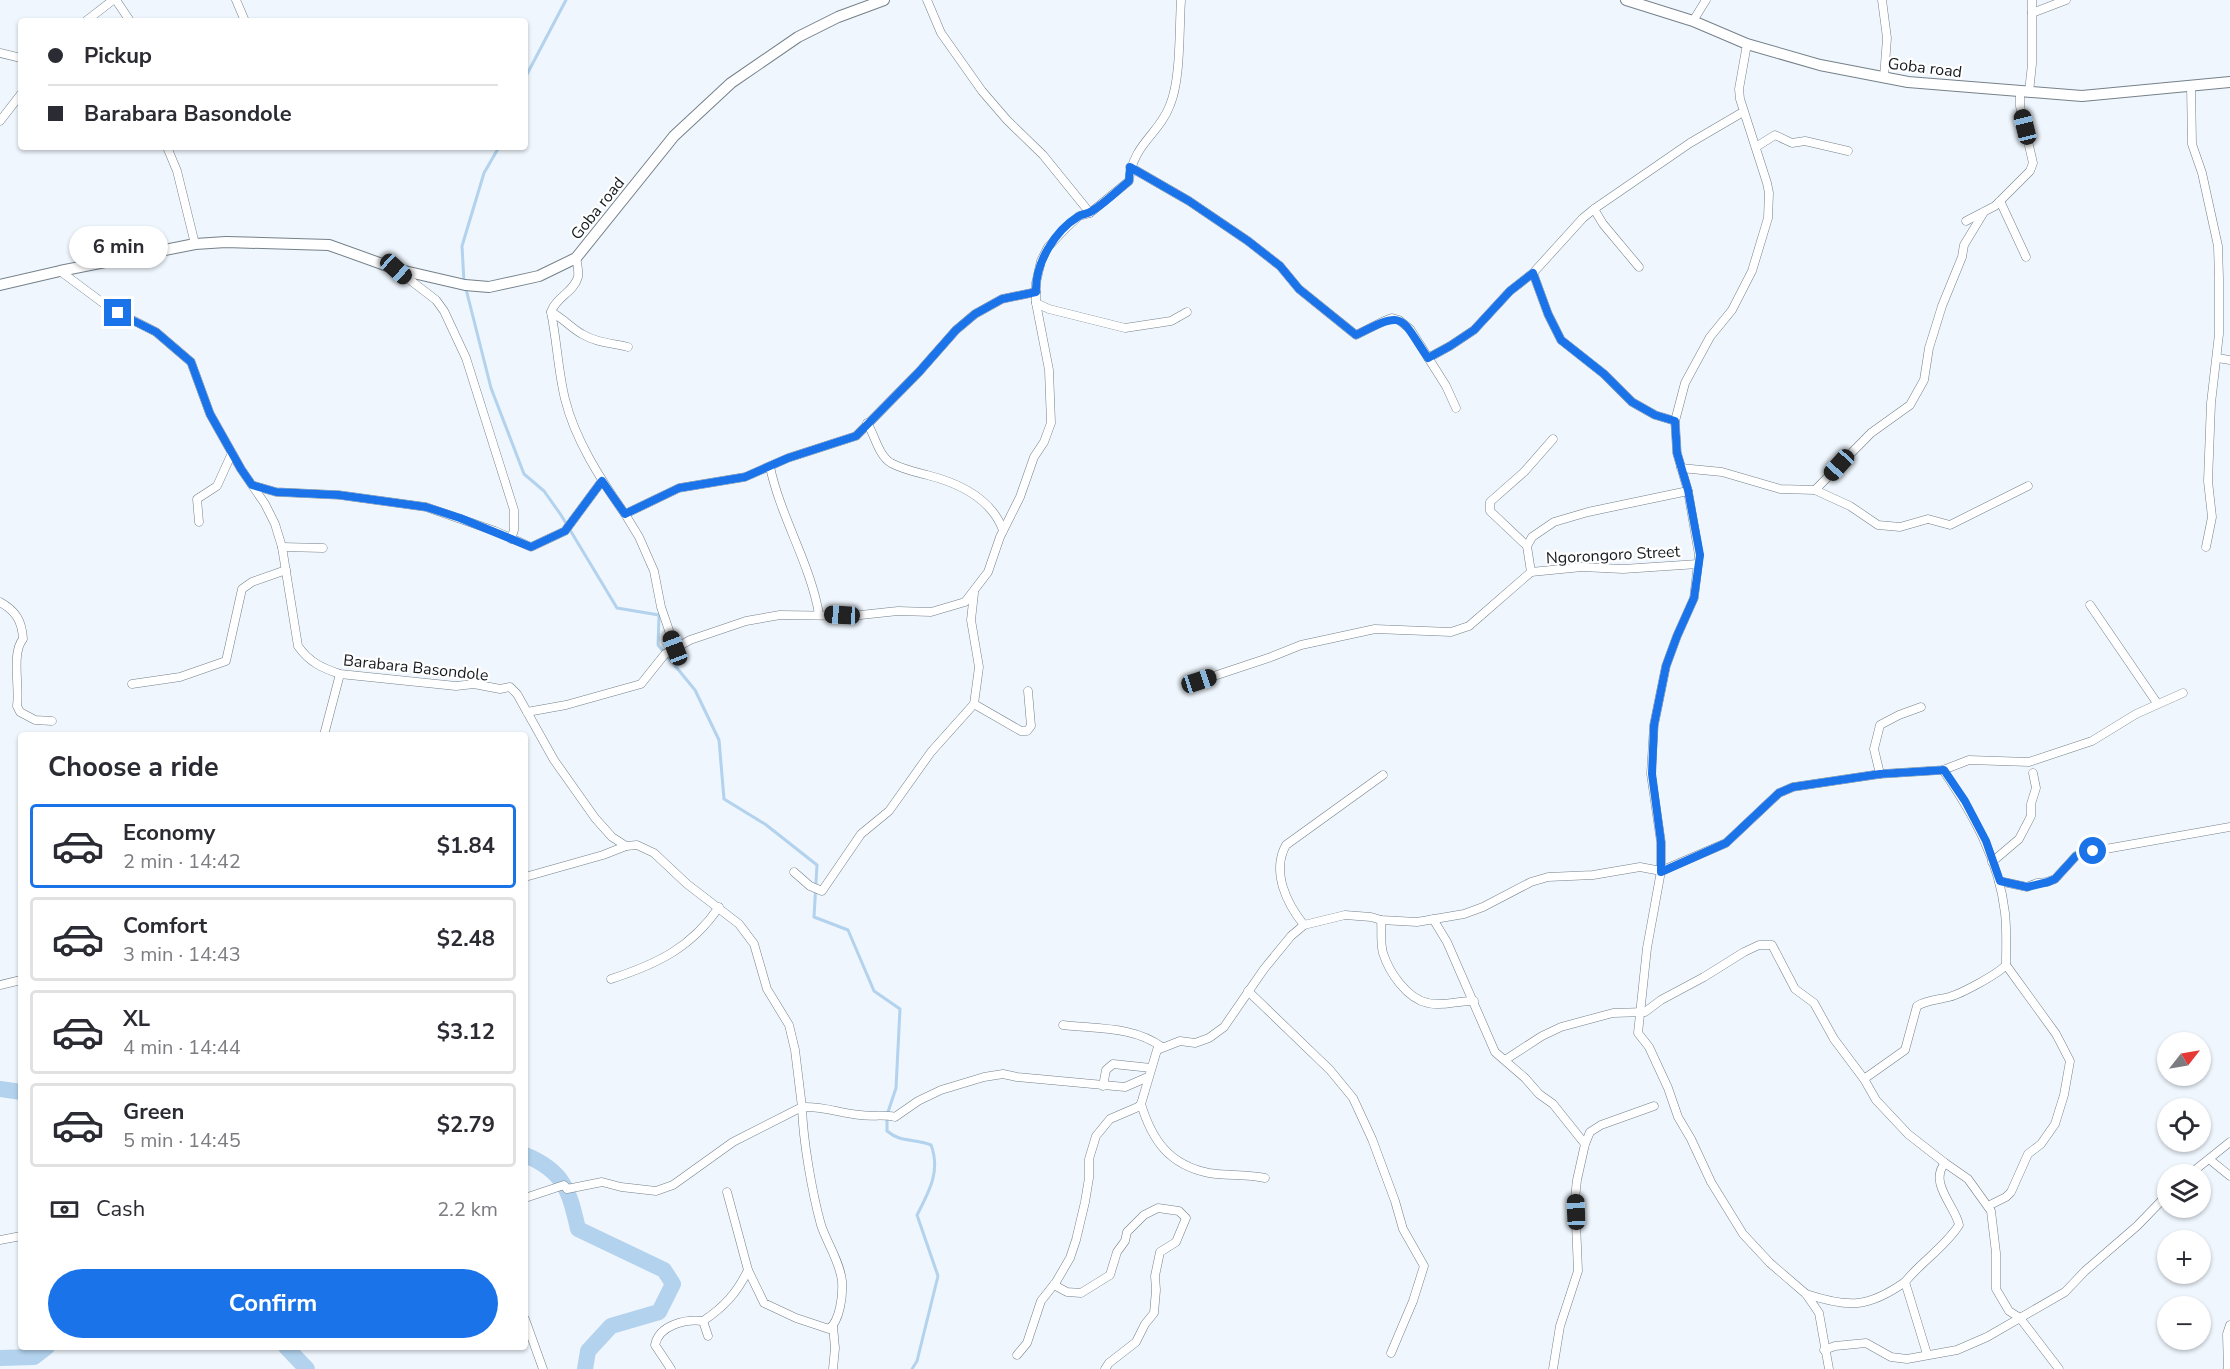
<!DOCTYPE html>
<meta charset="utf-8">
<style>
body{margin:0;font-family:"Nunito Sans",sans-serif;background:#f7f7f7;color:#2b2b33;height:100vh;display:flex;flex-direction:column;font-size:22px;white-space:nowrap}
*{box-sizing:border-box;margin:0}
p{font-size:20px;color:#7c7c81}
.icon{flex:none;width:33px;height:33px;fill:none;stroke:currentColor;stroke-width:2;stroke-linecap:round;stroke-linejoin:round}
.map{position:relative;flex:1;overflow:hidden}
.panel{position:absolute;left:18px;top:732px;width:510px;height:618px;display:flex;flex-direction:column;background:#fff;border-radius:6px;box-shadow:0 2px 4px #0004}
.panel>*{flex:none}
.top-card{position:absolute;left:18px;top:18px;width:510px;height:132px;border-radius:6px;box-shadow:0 2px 4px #0004;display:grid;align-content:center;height:132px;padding:0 30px;background:#fff}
.needle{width:39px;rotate:59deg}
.fabs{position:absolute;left:2157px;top:1032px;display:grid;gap:12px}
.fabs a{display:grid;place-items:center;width:54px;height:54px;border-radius:50%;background:#fff;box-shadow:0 2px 4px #0004;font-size:30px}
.end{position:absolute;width:27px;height:27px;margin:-14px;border:8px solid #1a73e8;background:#fff;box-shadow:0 0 0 3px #fff}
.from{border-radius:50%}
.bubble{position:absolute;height:42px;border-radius:21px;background:#fff;box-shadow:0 2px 4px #0004;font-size:20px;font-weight:700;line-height:42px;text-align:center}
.car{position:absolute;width:18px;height:36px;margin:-18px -9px;border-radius:8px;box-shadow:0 0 4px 2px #0007;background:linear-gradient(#222 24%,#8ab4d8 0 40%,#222 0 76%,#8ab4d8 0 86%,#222 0)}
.top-card b{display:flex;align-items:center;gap:21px;height:57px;font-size:22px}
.top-card b+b{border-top:2px solid #e1e1e2}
.top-card i{width:15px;height:15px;background:#2b2b33}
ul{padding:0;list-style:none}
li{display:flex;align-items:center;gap:18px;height:84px;margin:0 12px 9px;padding:0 18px;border:3px solid #e1e1e2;border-radius:6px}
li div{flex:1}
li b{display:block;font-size:22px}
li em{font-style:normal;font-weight:700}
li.on{border-color:#1a73e8}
li>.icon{width:54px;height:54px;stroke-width:1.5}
h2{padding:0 30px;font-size:27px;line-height:72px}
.pay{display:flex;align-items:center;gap:15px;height:66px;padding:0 30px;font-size:22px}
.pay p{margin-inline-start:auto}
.primary-button{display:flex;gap:12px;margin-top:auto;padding:12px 30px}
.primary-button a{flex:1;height:69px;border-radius:36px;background:#1a73e8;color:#fff;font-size:24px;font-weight:700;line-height:69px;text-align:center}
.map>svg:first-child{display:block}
</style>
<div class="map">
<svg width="2230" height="1369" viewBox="0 0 2230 1369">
<rect width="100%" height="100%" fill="#eff6fd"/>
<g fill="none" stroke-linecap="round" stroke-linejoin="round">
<g stroke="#b2d2ed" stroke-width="3">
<path d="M525,78L566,0"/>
<path d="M464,282L462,246L484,173L499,147"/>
<path d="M466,289L491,388L524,474L544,491L561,515L617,608L659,615L658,645L695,690L719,740L724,799L765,824L817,865L814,917L848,930L874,991L900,1009L896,1088L887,1115V1131C901,1143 914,1138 931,1145C941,1171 929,1192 917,1215L938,1276L917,1361L912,1369"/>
</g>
<g stroke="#b2d2ed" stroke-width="16">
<path d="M0,1089L21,1092"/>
<path d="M525,1155C564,1171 569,1190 578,1229L664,1270L673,1284L659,1312L611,1326L588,1351L585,1369"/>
<path d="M286,1347L307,1369"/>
<path d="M0,1358L34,1357L47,1347"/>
</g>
<defs>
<g id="street">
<path d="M116,0L130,21"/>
<path d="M236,0L245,21"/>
<path d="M927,0L941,33L982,91L1007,120L1043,155L1090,213"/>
<path d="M1882,0L1887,38L1884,77"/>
<path d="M2032,13L2066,0"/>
<path d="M86,21L113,0"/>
<path d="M1693,21L1706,0"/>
<path d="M1747,44L1739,89L1740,99L1767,183L1769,193L1768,218L1752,271L1732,310L1710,337L1685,383L1675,421L1677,453L1688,491L1699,555L1694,598L1677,636L1666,666L1654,725L1651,774L1661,842V871L1647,948L1638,1033L1649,1047L1668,1088L1678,1117L1691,1139L1711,1182L1743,1234L1770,1263L1806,1294L1819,1313L1829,1369"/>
<path d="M0,53L21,58"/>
<path d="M2191,86L2192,144L2202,173L2218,246L2219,278V334L2211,403L2208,481L2212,517L2206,547"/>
<path d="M2029,92L2032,64V0"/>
<path d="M0,121L21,94"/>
<path d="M167,147L177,171L195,244"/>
<path d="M1756,147L1775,135L1792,143L1805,141L1848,151"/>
<path d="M1130,167L1189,201L1248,241L1280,266L1299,289L1356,335L1384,321L1392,318L1399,320L1410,329L1446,386L1456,408"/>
<path d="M2000,201L2026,257"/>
<path d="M1594,209L1603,224L1639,267"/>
<path d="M1966,221L1995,206L2030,171L2033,163L2020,106V92"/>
<path d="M576,258C577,263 579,271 578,277C574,292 556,297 551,312C557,341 558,371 565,399C575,440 601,480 625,514L679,488L745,477L788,458L856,436L919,372L956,330L975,314L1002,299L1036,292"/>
<path d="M397,270L436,300L444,311L466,358L514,510V530L511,539"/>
<path d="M60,271L111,309L156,332L191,362L210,414L241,469L265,504L275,524L282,547L298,646C309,662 322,668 340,674L456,686L474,684L500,689L510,687L517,694L554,760L595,818L612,837L626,846L637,845L654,853L687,884L739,924L754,944L767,989L789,1025L795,1050L802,1107L733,1142L673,1185L656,1191L621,1187L602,1182L567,1189L564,1185L525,1198"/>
<path d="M1533,273L1548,314L1561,340L1604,374L1632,402L1655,415L1675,421"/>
<path d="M1036,303L1049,309L1125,328L1171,321L1187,312"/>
<path d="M551,312C563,318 571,328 582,334C597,343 612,343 628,347"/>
<path d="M1428,358L1450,346L1474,330L1510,291L1533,273L1583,218L1594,209L1690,143L1743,112"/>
<path d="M2217,358L2230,360"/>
<path d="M867,423C875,435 878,455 891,463C902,469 915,472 927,475C959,483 991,498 1003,530"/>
<path d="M770,467C781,518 810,563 819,614"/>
<path d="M1681,468L1722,472L1780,489L1815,490L1850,506L1878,525L1900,527L1928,519L1950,525L2028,486"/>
<path d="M252,485L276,492L339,495L426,507L495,531L531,547L565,531L602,481"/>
<path d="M1815,490L1871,433L1910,405L1924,380L1929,348L1942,306L1962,257L1964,245L1984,212"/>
<path d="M625,514L639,537L654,571L661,607L675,648"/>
<path d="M199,522L197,499L217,486L232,453"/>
<path d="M1527,546L1490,511V502L1524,472L1553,439"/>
<path d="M282,547L323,548"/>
<path d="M1531,572L1527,546L1532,537L1554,522L1588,512L1688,491"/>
<path d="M0,602C16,611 22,621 23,639C11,653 20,688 17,706L20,712L35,720L52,721"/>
<path d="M2090,605L2157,703"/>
<path d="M1199,681L1271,657L1301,645L1375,629L1451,632L1469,626L1531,572L1582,567L1623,569L1698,564"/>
<path d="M132,684L180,677L226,661L242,589L252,582L286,570"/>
<path d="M974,704L1021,731H1027L1031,726L1028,691"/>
<path d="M527,712L566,705L641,684L665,654L690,640L746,621L780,615L851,616L898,611L931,612L965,602L988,572L1000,537L1020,497L1034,457L1044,442L1051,423L1049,370L1036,303V283L1041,261L1048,247L1066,228L1079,216L1090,213L1129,181C1133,143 1159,135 1170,105C1181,79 1179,30 1181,0"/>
<path d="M324,735L340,674"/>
<path d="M1880,774L1874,749L1880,725L1899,715L1921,707"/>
<path d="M1992,862L2019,839L2031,816V804L2036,788L2033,773"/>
<path d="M794,872L810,886L822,891L861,834L889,811L931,752L974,704L979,667L971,620L974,593"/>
<path d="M525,877L603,855L626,846"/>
<path d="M1999,881L2027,887L2037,883L2047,882L2055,879L2076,856L2083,853L2230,827"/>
<path d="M1433,919L1447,942L1495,1052L1525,1078L1539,1094L1553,1104L1585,1144"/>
<path d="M1381,920C1382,930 1380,943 1383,953C1389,972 1407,999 1428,1003C1444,1007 1458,1000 1474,1001"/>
<path d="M1304,925C1287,904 1271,872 1286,845L1383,775"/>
<path d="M611,979C657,964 691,948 719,907"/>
<path d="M0,985L21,980"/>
<path d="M1248,991L1330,1070L1353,1098L1372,1139L1395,1201L1403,1229L1424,1266L1413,1301L1391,1353"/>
<path d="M1063,1025C1096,1029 1133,1026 1162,1047"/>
<path d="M1505,1060L1542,1036L1561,1027L1613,1013L1645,1012L1661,1000L1704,977L1744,952L1759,945H1772L1795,989L1814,1003L1834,1039L1864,1079L1876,1100L1908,1134L1945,1163L1968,1179L1991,1211L1996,1253V1289L2009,1311L2020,1318L2059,1369"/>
<path d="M1864,1079L1905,1050L1917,1006C1927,1000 1938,1000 1949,997C1961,994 1998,974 2006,965C2006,948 2007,930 2005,913C1999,860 1973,814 1943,770"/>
<path d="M1103,1086L1106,1070L1113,1064L1151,1068"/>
<path d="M1141,1104C1152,1140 1169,1165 1209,1173C1228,1176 1246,1174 1265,1178"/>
<path d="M2209,1159L2230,1176"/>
<path d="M2190,1174L2230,1142"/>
<path d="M727,1192L748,1270L764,1303L796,1318L829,1329C840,1321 843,1295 842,1281C840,1262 827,1243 821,1225C812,1192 803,1141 802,1107C824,1106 839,1113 860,1115C872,1117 883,1114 895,1117L918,1101L941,1090L984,1077L1003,1074L1017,1077L1125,1087L1148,1077"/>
<path d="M1988,1206L2006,1197L2011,1192L2028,1154L2041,1144L2055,1124L2064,1095L2070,1061L2056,1034L2006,965"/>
<path d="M0,1240L21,1236"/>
<path d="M1054,1285L1067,1292L1081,1293L1110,1275L1117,1252L1125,1241L1127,1232L1144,1215L1158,1208L1179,1211L1186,1218L1176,1242L1160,1252L1155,1276L1156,1290L1154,1313L1145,1324L1136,1342L1109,1363L1105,1369"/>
<path d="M1806,1294C1849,1308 1868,1308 1905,1282"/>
<path d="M525,1319L543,1369"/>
<path d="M708,1336L703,1321C724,1307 737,1293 748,1270"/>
<path d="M1824,1350L1835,1346L1866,1343L1891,1357L1907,1359L1957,1350L1987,1337L2065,1292L2085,1271L2137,1226L2168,1194"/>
<path d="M1927,1354L1905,1282C1921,1262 1945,1247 1959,1225C1956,1207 1928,1183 1945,1163"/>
<path d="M1017,1355L1027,1343L1041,1301L1056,1282L1070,1258L1076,1240L1085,1202L1089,1178V1159L1096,1136L1110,1119L1138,1107L1141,1104L1157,1050L1180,1041L1195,1043L1209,1038L1224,1027L1264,969L1291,936L1304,925L1345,915L1371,917L1381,920L1417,922L1464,914L1483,907L1531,882L1548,877L1593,875L1640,867L1661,871L1726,843L1779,793L1793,787L1880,774L1943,770L1969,760L2029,762L2092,741L2136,714L2183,693"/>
<path d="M671,1369L655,1345C659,1325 685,1319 703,1321"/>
<path d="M833,1369L835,1348L833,1326"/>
<path d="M1553,1369L1560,1326L1578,1271L1575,1198L1577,1180L1585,1144L1590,1132L1601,1125L1654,1106"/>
<path d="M2228,1369L2227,1334L2230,1325"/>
</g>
<g id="secondary">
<path d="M1626,0L1693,21L1747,44L1820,65L1908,82L2082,96L2230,82"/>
<path d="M0,285L60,271L195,244L226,242L329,245L396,269L465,285L489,287L539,276L576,258L674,136L731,83L798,37L838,17L884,0"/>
</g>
</defs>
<use href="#street" stroke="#75818a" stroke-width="9"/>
<use href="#secondary" stroke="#75818a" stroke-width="12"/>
<use href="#street" stroke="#fff" stroke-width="8"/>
<use href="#secondary" stroke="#fff" stroke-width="10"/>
</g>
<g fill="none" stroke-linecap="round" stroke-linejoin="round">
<path stroke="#1a73e8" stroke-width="8" d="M118,313L156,332L191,362L210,414L241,469L252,485L276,492L339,495L426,507L460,518L531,547L565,531L602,481L625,514L679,488L745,477L788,458L856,436L919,372L956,330L975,314L1002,299L1036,292C1035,264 1054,231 1079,216C1083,214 1088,214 1092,211C1105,203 1117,191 1129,181L1130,167L1189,201L1248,241L1280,266L1299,289L1356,335C1405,310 1399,315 1428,358L1450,346L1474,330L1510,291L1533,273L1548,314L1561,340L1604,374L1632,402L1655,415L1675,421L1677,453L1688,490L1700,555L1694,598L1677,636L1666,666L1654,725L1652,774L1661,842V872L1726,843L1779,793L1793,787L1880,774L1944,770L1965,801L1986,841L2000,881L2027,887L2048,882L2055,879L2076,856L2093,851"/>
</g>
<g text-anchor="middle" stroke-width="4.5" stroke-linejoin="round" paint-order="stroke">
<g font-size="16" fill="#171c20" stroke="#fff">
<text transform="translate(1925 67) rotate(7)" y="6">Goba road</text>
<text transform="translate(597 208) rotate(-51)" y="6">Goba road</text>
<text transform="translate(1613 554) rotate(-3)" y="6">Ngorongoro Street</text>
<text transform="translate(416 667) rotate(6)" y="6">Barabara Basondole</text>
</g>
</g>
</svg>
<div class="fabs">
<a><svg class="needle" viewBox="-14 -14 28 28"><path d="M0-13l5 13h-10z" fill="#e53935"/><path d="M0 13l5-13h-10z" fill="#7c7c81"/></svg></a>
<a><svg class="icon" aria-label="locate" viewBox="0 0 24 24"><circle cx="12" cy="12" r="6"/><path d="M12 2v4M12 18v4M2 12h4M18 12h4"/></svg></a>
<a><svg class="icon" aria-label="layers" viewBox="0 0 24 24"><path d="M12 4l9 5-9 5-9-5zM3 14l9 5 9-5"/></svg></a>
<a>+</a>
<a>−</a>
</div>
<i class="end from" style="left:2093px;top:851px"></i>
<i class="end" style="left:118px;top:313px"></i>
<div class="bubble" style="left:69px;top:226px;width:99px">6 min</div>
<i class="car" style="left:2025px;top:127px;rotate:346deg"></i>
<i class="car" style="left:396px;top:269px;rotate:132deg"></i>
<i class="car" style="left:1839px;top:465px;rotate:222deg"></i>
<i class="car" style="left:842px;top:615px;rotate:273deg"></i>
<i class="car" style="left:675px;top:648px;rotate:339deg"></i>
<i class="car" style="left:1199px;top:681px;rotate:72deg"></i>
<i class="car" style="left:1576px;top:1212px;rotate:358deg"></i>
<div class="top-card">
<b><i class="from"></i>Pickup</b>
<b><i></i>Barabara Basondole</b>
</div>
<section class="panel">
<h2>Choose a ride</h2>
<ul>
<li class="on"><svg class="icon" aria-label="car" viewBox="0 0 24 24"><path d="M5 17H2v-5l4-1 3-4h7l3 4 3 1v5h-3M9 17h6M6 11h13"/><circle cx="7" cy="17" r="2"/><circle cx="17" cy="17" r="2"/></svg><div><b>Economy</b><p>2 min · 14:42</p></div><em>$1.84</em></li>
<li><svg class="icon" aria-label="car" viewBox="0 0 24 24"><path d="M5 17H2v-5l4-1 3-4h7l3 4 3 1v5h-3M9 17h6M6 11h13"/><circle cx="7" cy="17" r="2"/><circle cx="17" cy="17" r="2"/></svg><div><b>Comfort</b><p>3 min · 14:43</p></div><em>$2.48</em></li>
<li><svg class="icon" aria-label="car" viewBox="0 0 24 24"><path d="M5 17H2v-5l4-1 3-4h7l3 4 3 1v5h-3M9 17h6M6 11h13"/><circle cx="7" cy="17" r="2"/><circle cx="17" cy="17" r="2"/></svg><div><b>XL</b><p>4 min · 14:44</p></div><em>$3.12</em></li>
<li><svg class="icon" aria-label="car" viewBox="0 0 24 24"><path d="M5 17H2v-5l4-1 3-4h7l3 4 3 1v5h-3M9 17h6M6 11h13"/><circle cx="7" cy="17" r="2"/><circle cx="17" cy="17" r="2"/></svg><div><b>Green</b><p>5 min · 14:45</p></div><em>$2.79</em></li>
</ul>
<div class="pay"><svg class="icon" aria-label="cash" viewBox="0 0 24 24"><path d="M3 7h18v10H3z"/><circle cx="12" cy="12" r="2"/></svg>Cash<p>2.2 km</p></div>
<div class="primary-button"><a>Confirm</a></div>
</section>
</div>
